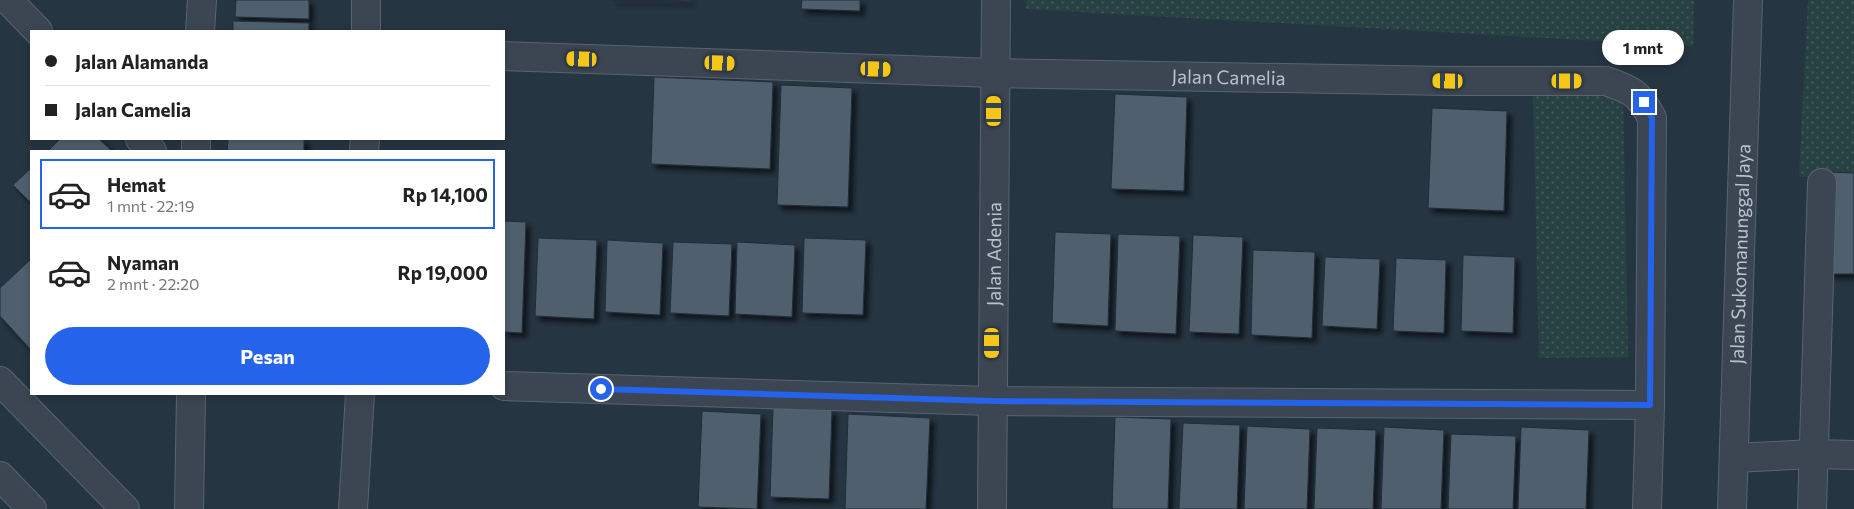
<!DOCTYPE html>
<html lang="id">
<meta charset="utf-8">
<style>
body{margin:0;font-family:Commissioner,sans-serif;background:#f2f2f2;color:#222;height:100vh;display:flex;flex-direction:column;font-size:19px;white-space:nowrap}
*{box-sizing:border-box;margin:0}
p{font-size:16px;color:#767676}
.icon{flex:none;width:28px;height:28px;fill:none;stroke:currentColor;stroke-width:2;stroke-linecap:round;stroke-linejoin:round}
.map{position:relative;flex:1;overflow:hidden}
.drawer{position:absolute;left:30px;top:150px;width:475px;height:245px;display:flex;flex-direction:column;background:#fff;border-radius:0px;box-shadow:0 2px 8px #0003}
.drawer>*{flex:none}
.hud{position:absolute;left:30px;top:30px;width:475px;height:110px;border-radius:0px;box-shadow:0 2px 8px #0003;display:grid;align-content:center;height:110px;padding:0 15px;background:#fff}
.end{position:absolute;width:22px;height:22px;margin:-11px;border:6px solid #2563eb;background:#fff;box-shadow:0 0 0 2px #fff}
.from{border-radius:50%}
.bubble{position:absolute;height:35px;border-radius:18px;background:#fff;box-shadow:0 2px 8px #0003;font-size:16px;font-weight:700;line-height:35px;text-align:center}
.car{position:absolute;width:15px;height:30px;margin:-15px -8px;border-radius:6px;box-shadow:0 0 4px 1px #0007;background:linear-gradient(#f5c518 24%,#345 0 40%,#f5c518 0 76%,#345 0 86%,#f5c518 0)}
.hud b{display:flex;align-items:center;gap:18px;height:48px;font-size:19px}
.hud b+b{border-top:1px solid #e0e0e0}
.hud i{width:12px;height:12px;background:#222}
ul{padding:9px 0 0;list-style:none}
li{display:flex;align-items:center;gap:15px;height:70px;margin:0 10px 8px;padding:0 5px;border:2px solid transparent;border-radius:0px}
li div{flex:1}
li b{display:block;font-size:19px}
li em{font-style:normal;font-weight:700}
li.on{border-color:#2563eb}
li>.icon{width:45px;height:45px;stroke-width:1.5}
.action{display:flex;gap:10px;margin-top:auto;padding:10px 15px}
.action a{flex:1;height:58px;border-radius:30px;background:#2563eb;color:#fff;font-size:20px;font-weight:700;line-height:58px;text-align:center}
.map>svg:first-child{display:block}
</style>
<div class="map">
<svg width="1854" height="509" viewBox="0 0 1854 509">
<defs>
<pattern id="grass-dots" width="8" height="8" patternUnits="userSpaceOnUse" patternTransform="scale(1.25)"><rect width="8" height="8" fill="#284243"/><path d="M2 2h.1M6 6h.1" fill="none" stroke="#455c5d" stroke-width="1.8" stroke-linecap="round"/></pattern>
<filter id="shadow"><feDropShadow dx="4.5" dy="4.5" stdDeviation="2.5" flood-color="#0009"/></filter>
</defs>
<rect width="100%" height="100%" fill="#263542"/>
<g fill="url(#grass-dots)">
<path d="M1026,0H1694L1693,46L1026,9Z"/>
<path d="M1808,0H1854V177H1799Z"/>
<path d="M1623,91L1628,357L1539,358L1533,92Z"/>
</g>
<g fill="#4f5e6d" stroke="#212d39" filter="url(#shadow)">
<path d="M236,0H309V19L235,17Z"/>
<path d="M611,0H691V1Z"/>
<path d="M802,0H860V11L801,9Z"/>
<path d="M233,21L309,23V31H233Z"/>
<path d="M654,77L773,82L770,169L651,164Z"/>
<path d="M781,85L852,88L848,207L777,205Z"/>
<path d="M1115,94L1187,97L1184,191L1111,189Z"/>
<path d="M1432,108L1507,111L1504,211L1428,208Z"/>
<path d="M60,139H99L112,151H48Z"/>
<path d="M228,139H304V151H227Z"/>
<path d="M31,168V203L13,185Z"/>
<path d="M1830,172L1854,173V274H1828Z"/>
<path d="M504,221L526,222L522,333L504,332Z"/>
<path d="M1055,232L1111,234L1108,326L1052,323Z"/>
<path d="M1118,234L1180,236L1176,334L1115,331Z"/>
<path d="M1193,235L1243,237L1239,334L1189,332Z"/>
<path d="M538,238L597,240L594,319L535,316Z"/>
<path d="M804,238L866,240L863,315L802,313Z"/>
<path d="M607,240L663,243L660,315L605,312Z"/>
<path d="M673,242L732,244L729,316L670,313Z"/>
<path d="M737,242L795,245L792,317L735,314Z"/>
<path d="M1253,250L1315,252L1312,338L1251,335Z"/>
<path d="M1463,255L1515,257L1513,333L1461,331Z"/>
<path d="M1325,257L1380,259L1377,329L1322,326Z"/>
<path d="M1396,258L1446,260L1444,333L1393,331Z"/>
<path d="M31,259V350L0,316V288Z"/>
<path d="M773,408L832,410L829,499L770,497Z"/>
<path d="M702,411L761,414L757,509L698,507Z"/>
<path d="M848,414L930,418L926,509H845Z"/>
<path d="M1115,417L1171,419L1168,509H1112Z"/>
<path d="M1183,423L1240,425L1237,509H1179Z"/>
<path d="M1247,426L1310,429L1307,509H1244Z"/>
<path d="M1384,427L1444,430L1441,509H1381Z"/>
<path d="M1521,427L1589,430L1586,509H1518Z"/>
<path d="M1317,428L1376,430L1373,509H1314Z"/>
<path d="M1451,434L1516,436L1513,509H1448Z"/>
</g>
<g fill="none" stroke-linecap="round" stroke-linejoin="round">
<defs>
<g id="minor">
<path d="M8,0L38,31"/>
<path d="M200,31L202,0"/>
<path d="M366,31V0"/>
<path id="s1" d="M504,56L994,73L1448,81H1606C1632,90 1639,93 1652,118L1650,405L1647,509"/>
<path d="M140,139L152,151"/>
<path d="M196,151V139"/>
<path d="M364,151L365,139"/>
<path d="M0,381L125,509"/>
<path d="M504,386L992,401L1650,405"/>
<path d="M1734,458L1814,454L1854,455"/>
<path d="M0,476L32,509"/>
<path d="M189,509L191,394"/>
<path d="M353,509L360,394"/>
<path id="s2" d="M992,509L996,0"/>
<path id="s3" d="M1732,509L1748,0"/>
<path d="M1812,509L1822,183"/>
</g>
</defs>
<use href="#minor" stroke="#59646f" stroke-width="30"/>
<use href="#minor" stroke="#3b4652" stroke-width="28"/>
</g>
<g fill="none" stroke-linecap="round" stroke-linejoin="round">
<path stroke="#2563eb" stroke-width="6" d="M601,389L992,401L1650,405L1652,118L1644,102"/>
</g>
<g text-anchor="middle" stroke-width="4" stroke-linejoin="round" paint-order="stroke">
<g font-size="19" fill="#b8c1cc" stroke="#1f2b37">
<text dy="7" stroke="none"><textPath href="#s1" startOffset="725">Jalan Camelia</textPath></text>
<text dy="7" stroke="none"><textPath href="#s2" startOffset="255">Jalan Adenia</textPath></text>
<text dy="7" stroke="none"><textPath href="#s3" startOffset="255">Jalan Sukomanunggal Jaya</textPath></text>
</g>
</g>
</svg>
<i class="end from" style="left:601px;top:389px"></i>
<i class="end" style="left:1644px;top:102px"></i>
<div class="bubble" style="left:1602px;top:30px;width:82px">1 mnt</div>
<i class="car" style="left:582px;top:59px;rotate:272deg"></i>
<i class="car" style="left:720px;top:63px;rotate:92deg"></i>
<i class="car" style="left:876px;top:69px;rotate:92deg"></i>
<i class="car" style="left:1448px;top:81px;rotate:271deg"></i>
<i class="car" style="left:1567px;top:81px;rotate:90deg"></i>
<i class="car" style="left:994px;top:111px;rotate:0deg"></i>
<i class="car" style="left:992px;top:343px;rotate:180deg"></i>
<div class="hud">
<b><i class="from"></i>Jalan Alamanda</b>
<b><i></i>Jalan Camelia</b>
</div>
<section class="drawer">
<ul>
<li class="on"><svg class="icon" aria-label="car" viewBox="0 0 24 24"><path d="M5 17H2v-5l4-1 3-4h7l3 4 3 1v5h-3M9 17h6M6 11h13"/><circle cx="7" cy="17" r="2"/><circle cx="17" cy="17" r="2"/></svg><div><b>Hemat</b><p>1 mnt · 22:19</p></div><em>Rp 14,100</em></li>
<li><svg class="icon" aria-label="car" viewBox="0 0 24 24"><path d="M5 17H2v-5l4-1 3-4h7l3 4 3 1v5h-3M9 17h6M6 11h13"/><circle cx="7" cy="17" r="2"/><circle cx="17" cy="17" r="2"/></svg><div><b>Nyaman</b><p>2 mnt · 22:20</p></div><em>Rp 19,000</em></li>
</ul>
<div class="action"><a>Pesan</a></div>
</section>
</div>
